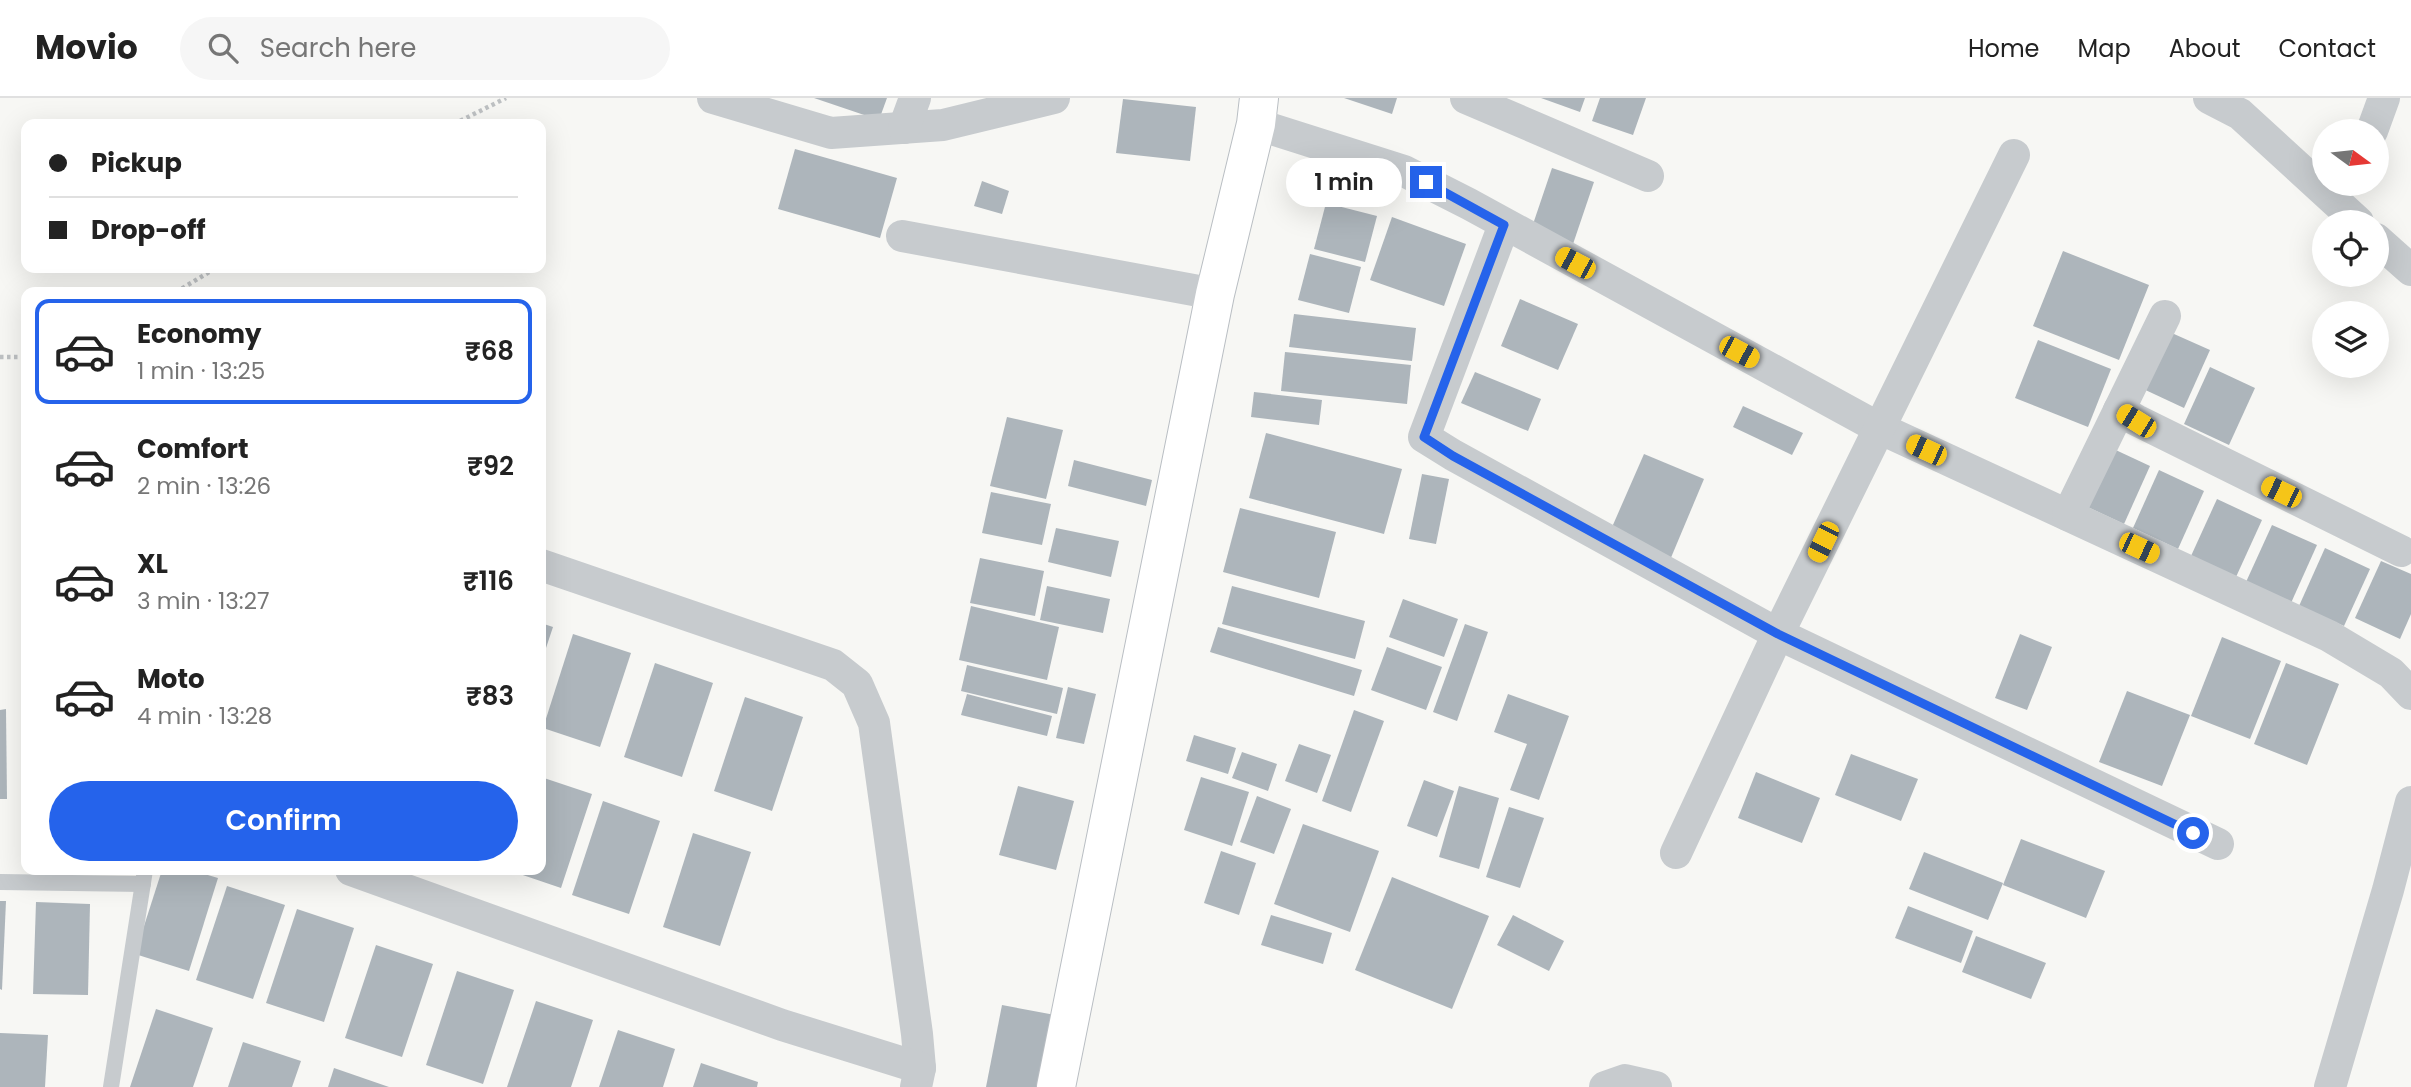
<!DOCTYPE html>
<meta charset="utf-8">
<style>
body{margin:0;font-family:Poppins,sans-serif;background:#f6f6f6;color:#222;height:100vh;display:flex;flex-direction:column;font-size:26px;white-space:nowrap}
*{box-sizing:border-box;margin:0}
p{font-size:23px;color:#767676}
.icon{flex:none;width:38px;height:38px;fill:none;stroke:currentColor;stroke-width:2;stroke-linecap:round;stroke-linejoin:round}
.map{position:relative;flex:1;overflow:hidden}
.panel{position:absolute;left:21px;top:189px;width:525px;height:588px;display:flex;flex-direction:column;background:#fff;border-radius:14px;box-shadow:0 7px 28px #0002}
.panel>*{flex:none}
.hud{position:absolute;left:21px;top:21px;width:525px;height:154px;border-radius:14px;box-shadow:0 7px 28px #0002;display:grid;align-content:center;height:154px;padding:0 28px;background:#fff}
.needle{width:46px;rotate:105deg}
.controls{position:absolute;left:2312px;top:21px;display:grid;gap:14px}
.controls a{display:grid;place-items:center;width:77px;height:77px;border-radius:50%;background:#fff;box-shadow:0 7px 28px #0002;font-size:35px}
.end{position:absolute;width:32px;height:32px;margin:-16px;border:9px solid #2563eb;background:#fff;box-shadow:0 0 0 4px #fff}
.from{border-radius:50%}
.bubble{position:absolute;height:49px;border-radius:24px;background:#fff;box-shadow:0 7px 28px #0002;font-size:23px;font-weight:600;line-height:49px;text-align:center}
.car{position:absolute;width:21px;height:42px;margin:-21px -10px;border-radius:9px;box-shadow:0 0 5px 2px #0007;background:linear-gradient(#f5c518 24%,#345 0 40%,#f5c518 0 76%,#345 0 86%,#f5c518 0)}
.hud b{display:flex;align-items:center;gap:24px;height:66px;font-size:26px}
.hud b+b{border-top:2px solid #e0e0e0}
.hud i{width:18px;height:18px;background:#222}
ul{padding:12px 0 0;list-style:none}
li{display:flex;align-items:center;gap:21px;height:105px;margin:0 14px 10px;padding:0 14px;border:4px solid transparent;border-radius:14px}
li div{flex:1}
li b{display:block;font-size:26px}
li em{font-style:normal;font-weight:600}
li.selected{border-color:#2563eb}
li>.icon{width:63px;height:63px;stroke-width:1.5}
.button{display:flex;gap:14px;margin-top:auto;padding:14px 28px}
.button a{flex:1;height:80px;border-radius:42px;background:#2563eb;color:#fff;font-size:28px;font-weight:600;line-height:80px;text-align:center}
header{display:flex;align-items:center;gap:42px;box-sizing:border-box;height:98px;padding:0 35px;background:#fff;border-bottom:2px solid #e0e0e0}
header strong{font-size:33px}
nav{display:flex;gap:38px;margin-inline-start:auto;font-size:24px}
.search{width:490px;height:63px;background:#f6f6f6;display:flex;align-items:center;gap:18px;box-sizing:border-box;padding:0 24px;border-radius:38px;color:#767676;font-size:26px}
.map>svg:first-child{display:block}
</style>
<header>
<strong>Movio</strong>
<div class="search"><svg class="icon" aria-label="search" viewBox="0 0 24 24"><circle cx="10" cy="10" r="6"/><path d="M15 15l6 6"/></svg>Search here</div>
<nav><a>Home</a><a>Map</a><a>About</a><a>Contact</a></nav>
</header>
<div class="map">
<svg width="2411" height="989" viewBox="0 0 2411 989">
<rect width="100%" height="100%" fill="#f7f7f4"/>
<g fill="#adb5bb">
<path d="M814,0H887L879,22Z"/>
<path d="M1344,0H1397L1392,16Z"/>
<path d="M1541,0H1585L1580,14Z"/>
<path d="M1600,0H1646L1633,37L1592,23Z"/>
<path d="M1123,1L1196,9L1190,63L1116,55Z"/>
<path d="M795,51L897,80L880,140L778,111Z"/>
<path d="M1552,70L1594,84L1572,149L1530,135Z"/>
<path d="M982,83L1009,93L1002,116L974,108Z"/>
<path d="M1326,105L1377,118L1365,164L1314,151Z"/>
<path d="M1392,119L1466,146L1444,208L1370,182Z"/>
<path d="M2063,153L2149,187L2119,262L2033,228Z"/>
<path d="M1310,156L1361,169L1349,215L1298,202Z"/>
<path d="M1520,201L1578,226L1558,272L1501,248Z"/>
<path d="M1294,216L1416,230L1412,263L1289,249Z"/>
<path d="M2165,232L2210,252L2184,310L2139,289Z"/>
<path d="M2038,242L2111,271L2088,329L2015,300Z"/>
<path d="M1285,254L1411,267L1407,306L1281,293Z"/>
<path d="M2210,269L2255,290L2229,347L2184,326Z"/>
<path d="M1475,274L1541,301L1528,333L1461,305Z"/>
<path d="M1254,294L1322,302L1319,327L1251,319Z"/>
<path d="M1743,308L1803,335L1792,357L1733,329Z"/>
<path d="M1007,319L1063,332L1046,401L990,388Z"/>
<path d="M1266,335L1402,371L1384,436L1249,400Z"/>
<path d="M2105,347L2150,368L2124,426L2079,405Z"/>
<path d="M1644,356L1704,381L1670,462L1609,436Z"/>
<path d="M1074,362L1152,382L1146,408L1068,388Z"/>
<path d="M2159,372L2204,393L2178,451L2133,430Z"/>
<path d="M1422,376L1449,381L1436,446L1409,441Z"/>
<path d="M991,394L1051,406L1042,447L982,435Z"/>
<path d="M2217,401L2262,422L2236,479L2191,458Z"/>
<path d="M1240,410L1336,434L1319,500L1223,474Z"/>
<path d="M2272,427L2317,447L2291,505L2246,484Z"/>
<path d="M1056,430L1119,443L1111,479L1048,464Z"/>
<path d="M2325,450L2370,471L2344,528L2299,508Z"/>
<path d="M980,460L1044,473L1035,518L970,505Z"/>
<path d="M2381,463L2411,476V516L2400,541L2355,520Z"/>
<path d="M1047,488L1110,501L1103,535L1040,522Z"/>
<path d="M1232,488L1365,523L1355,561L1222,526Z"/>
<path d="M1403,501L1458,521L1444,559L1389,539Z"/>
<path d="M971,508L1059,529L1047,582L959,562Z"/>
<path d="M541,525L553,529L541,565Z"/>
<path d="M1465,526L1488,534L1457,623L1433,614Z"/>
<path d="M1218,529L1362,572L1354,598L1210,554Z"/>
<path d="M573,536L631,555L600,649L543,630Z"/>
<path d="M2020,536L2052,549L2027,612L1995,600Z"/>
<path d="M2222,539L2281,563L2250,641L2191,618Z"/>
<path d="M1387,549L1442,569L1426,612L1371,592Z"/>
<path d="M655,565L713,585L682,679L624,659Z"/>
<path d="M2286,565L2339,586L2307,667L2254,646Z"/>
<path d="M967,567L1063,590L1057,616L961,593Z"/>
<path d="M1068,589L1096,596L1084,646L1056,640Z"/>
<path d="M2127,593L2190,617L2162,688L2099,664Z"/>
<path d="M967,596L1052,618L1047,638L961,617Z"/>
<path d="M1508,596L1569,618L1539,702L1510,692L1527,646L1494,634Z"/>
<path d="M745,599L803,619L772,713L714,693Z"/>
<path d="M6,611L7,701H0V612Z"/>
<path d="M1354,612L1384,623L1351,714L1322,703Z"/>
<path d="M1194,637L1236,650L1228,676L1186,663Z"/>
<path d="M1299,646L1331,657L1317,695L1285,683Z"/>
<path d="M1242,654L1277,666L1268,693L1232,680Z"/>
<path d="M1851,656L1918,681L1901,723L1835,697Z"/>
<path d="M1756,674L1820,700L1802,745L1738,720Z"/>
<path d="M541,679L592,696L561,790L508,772H541Z"/>
<path d="M1201,679L1249,694L1232,748L1184,732Z"/>
<path d="M1424,682L1454,693L1437,739L1407,728Z"/>
<path d="M1018,688L1074,703L1056,772L999,757Z"/>
<path d="M1459,688L1499,700L1479,771L1439,759Z"/>
<path d="M1257,698L1291,711L1274,756L1240,744Z"/>
<path d="M603,703L660,723L629,816L572,797Z"/>
<path d="M1509,709L1544,720L1520,790L1486,779Z"/>
<path d="M1303,726L1379,753L1350,834L1274,806Z"/>
<path d="M693,735L751,754L720,848L663,829Z"/>
<path d="M2021,741L2105,773L2086,820L2003,787Z"/>
<path d="M1221,753L1256,765L1239,817L1204,805Z"/>
<path d="M1924,754L2003,785L1988,822L1909,791Z"/>
<path d="M162,772H191L218,780L189,873L135,856Z"/>
<path d="M1392,779L1489,818L1452,911L1355,872Z"/>
<path d="M227,788L285,807L253,901L196,882Z"/>
<path d="M0,803H6L2,892L0,891Z"/>
<path d="M36,804L90,806L88,897L33,896Z"/>
<path d="M1908,808L1973,833L1961,865L1895,840Z"/>
<path d="M297,811L354,830L324,924L266,905Z"/>
<path d="M1271,817L1332,835L1323,866L1261,847Z"/>
<path d="M1513,817L1564,843L1549,873L1497,847Z"/>
<path d="M1976,838L2046,865L2031,901L1962,874Z"/>
<path d="M376,847L433,866L402,959L345,940Z"/>
<path d="M457,873L514,892L483,986L426,967Z"/>
<path d="M536,903L593,922L571,989H507Z"/>
<path d="M1002,907L1055,917L1042,989H986Z"/>
<path d="M156,911L213,930L193,989H130Z"/>
<path d="M618,932L675,951L663,989H599Z"/>
<path d="M0,935L48,937L45,989H0Z"/>
<path d="M243,944L301,963L292,989H228Z"/>
<path d="M701,965L758,984L757,989H693Z"/>
<path d="M334,970L389,989H328Z"/>
</g>
<g fill="none" stroke-linecap="round" stroke-linejoin="round">
<defs>
<path id="secondary" d="M1056,989L1215,196L1256,26L1259,0"/>
</defs>
<use href="#secondary" stroke="#b9bec3" stroke-width="40"/>
<g stroke="#bec1c3" stroke-width="4.5" stroke-dasharray="3.5 3.5" stroke-linecap="butt">
<path d="M454,26L506,0"/>
<path d="M176,194L216,170"/>
<path d="M0,259H26"/>
</g>
<g stroke="#c7cbce" stroke-width="16">
<path d="M0,784L143,786"/>
<path d="M111,989L145,772"/>
</g>
<g stroke="#c7cbce" stroke-width="32">
<path d="M713,0L831,35L943,27L1054,0"/>
<path d="M1466,0L1648,78"/>
<path d="M2209,0L2240,16L2358,124"/>
<path d="M1256,26L1404,73L1469,106L1879,330L2329,538L2391,575L2411,596"/>
<path d="M904,30L915,0"/>
<path d="M2372,33L2384,0"/>
<path d="M1504,127L1424,339L1453,357L1778,536L2218,746"/>
<path d="M902,138L1215,196"/>
<path d="M2376,141L2411,172"/>
<path d="M2119,312L2136,322L2401,453"/>
<path d="M2068,417L2165,218"/>
<path d="M541,467L833,567L857,586L874,625L917,936L920,970L916,989"/>
<path d="M1676,755L1778,536L2014,57"/>
<path d="M351,772L782,927L920,970"/>
<path d="M1605,989L1625,982L1656,989"/>
<path d="M2330,989L2388,792L2411,704"/>
</g>
<use href="#secondary" stroke="#fff" stroke-width="38"/>
</g>
<g fill="none" stroke-linecap="round" stroke-linejoin="round">
<path stroke="#2563eb" stroke-width="9" d="M1426,84L1504,127L1424,339L1453,358L1778,536L2193,735"/>
</g>
</svg>
<div class="controls">
<a><svg class="needle" viewBox="-14 -14 28 28"><path d="M0-13l5 13h-10z" fill="#e53935"/><path d="M0 13l5-13h-10z" fill="#767676"/></svg></a>
<a><svg class="icon" aria-label="locate" viewBox="0 0 24 24"><circle cx="12" cy="12" r="6"/><path d="M12 2v4M12 18v4M2 12h4M18 12h4"/></svg></a>
<a><svg class="icon" aria-label="layers" viewBox="0 0 24 24"><path d="M12 4l9 5-9 5-9-5zM3 14l9 5 9-5"/></svg></a>
</div>
<i class="end from" style="left:2193px;top:735px"></i>
<i class="end" style="left:1426px;top:84px"></i>
<div class="bubble" style="left:1286px;top:60px;width:116px">1 min</div>
<i class="car" style="left:1575px;top:165px;rotate:298deg"></i>
<i class="car" style="left:1739px;top:254px;rotate:118deg"></i>
<i class="car" style="left:2136px;top:323px;rotate:302deg"></i>
<i class="car" style="left:1926px;top:352px;rotate:295deg"></i>
<i class="car" style="left:2281px;top:394px;rotate:296deg"></i>
<i class="car" style="left:1823px;top:444px;rotate:206deg"></i>
<i class="car" style="left:2139px;top:450px;rotate:115deg"></i>
<div class="hud">
<b><i class="from"></i>Pickup</b>
<b><i></i>Drop-off</b>
</div>
<section class="panel">
<ul>
<li class="selected"><svg class="icon" aria-label="car" viewBox="0 0 24 24"><path d="M5 17H2v-5l4-1 3-4h7l3 4 3 1v5h-3M9 17h6M6 11h13"/><circle cx="7" cy="17" r="2"/><circle cx="17" cy="17" r="2"/></svg><div><b>Economy</b><p>1 min · 13:25</p></div><em>₹68</em></li>
<li><svg class="icon" aria-label="car" viewBox="0 0 24 24"><path d="M5 17H2v-5l4-1 3-4h7l3 4 3 1v5h-3M9 17h6M6 11h13"/><circle cx="7" cy="17" r="2"/><circle cx="17" cy="17" r="2"/></svg><div><b>Comfort</b><p>2 min · 13:26</p></div><em>₹92</em></li>
<li><svg class="icon" aria-label="car" viewBox="0 0 24 24"><path d="M5 17H2v-5l4-1 3-4h7l3 4 3 1v5h-3M9 17h6M6 11h13"/><circle cx="7" cy="17" r="2"/><circle cx="17" cy="17" r="2"/></svg><div><b>XL</b><p>3 min · 13:27</p></div><em>₹116</em></li>
<li><svg class="icon" aria-label="car" viewBox="0 0 24 24"><path d="M5 17H2v-5l4-1 3-4h7l3 4 3 1v5h-3M9 17h6M6 11h13"/><circle cx="7" cy="17" r="2"/><circle cx="17" cy="17" r="2"/></svg><div><b>Moto</b><p>4 min · 13:28</p></div><em>₹83</em></li>
</ul>
<div class="button"><a>Confirm</a></div>
</section>
</div>
